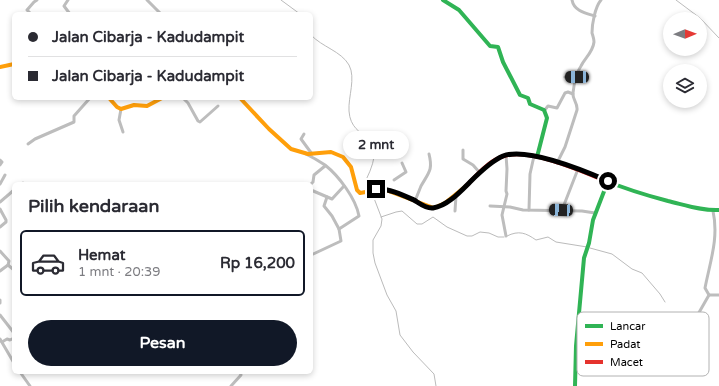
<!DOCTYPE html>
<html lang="id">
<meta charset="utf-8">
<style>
body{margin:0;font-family:"Varela Round",sans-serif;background:#f2f2f3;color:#2b2b33;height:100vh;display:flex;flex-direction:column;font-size:15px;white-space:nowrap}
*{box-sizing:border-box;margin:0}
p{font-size:13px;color:#7c7c81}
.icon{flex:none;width:22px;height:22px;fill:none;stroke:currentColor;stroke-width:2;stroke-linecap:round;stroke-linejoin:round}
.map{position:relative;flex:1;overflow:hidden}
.drawer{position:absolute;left:12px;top:182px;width:301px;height:192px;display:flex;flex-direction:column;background:#fff;border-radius:6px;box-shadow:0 2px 6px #0003}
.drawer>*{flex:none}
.banner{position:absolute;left:12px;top:12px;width:301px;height:88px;border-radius:6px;box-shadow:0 2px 6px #0003;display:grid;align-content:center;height:88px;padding:0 16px;background:#fff}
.needle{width:26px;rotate:89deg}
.buttons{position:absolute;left:663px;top:12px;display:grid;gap:8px}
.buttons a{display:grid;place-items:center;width:44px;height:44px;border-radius:50%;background:#fff;box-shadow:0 2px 6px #0003;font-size:20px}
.end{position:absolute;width:18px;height:18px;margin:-9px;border:5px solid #000;background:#fff;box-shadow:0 0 0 2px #fff}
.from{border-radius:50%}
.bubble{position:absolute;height:28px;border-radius:14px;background:#fff;box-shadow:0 2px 6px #0003;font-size:13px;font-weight:700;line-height:28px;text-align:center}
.car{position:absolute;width:12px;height:24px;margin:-12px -6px;border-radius:5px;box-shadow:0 0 3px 1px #0007;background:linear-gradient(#222 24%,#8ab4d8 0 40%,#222 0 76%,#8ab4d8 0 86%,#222 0)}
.banner b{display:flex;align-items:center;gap:14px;height:38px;font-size:15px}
.banner b+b{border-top:1px solid #e1e1e2}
.banner i{width:10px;height:10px;background:#2b2b33}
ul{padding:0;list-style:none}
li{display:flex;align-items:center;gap:12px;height:66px;margin:0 8px 6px;padding:0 8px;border:2px solid transparent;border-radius:6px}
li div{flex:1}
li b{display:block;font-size:15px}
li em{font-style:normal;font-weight:700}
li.selected{border-color:#111827}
li>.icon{width:36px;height:36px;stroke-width:1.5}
h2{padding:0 16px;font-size:18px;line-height:48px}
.action{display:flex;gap:8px;margin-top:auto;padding:8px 16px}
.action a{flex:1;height:46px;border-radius:24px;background:#111827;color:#fff;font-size:16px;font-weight:700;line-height:46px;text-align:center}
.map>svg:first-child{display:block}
</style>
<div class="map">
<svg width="719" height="386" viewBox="0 0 719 386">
<rect width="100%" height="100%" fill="#fff"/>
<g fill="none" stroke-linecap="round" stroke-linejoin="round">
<g stroke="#bbb" stroke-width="1">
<path d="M281,0L300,14"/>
<path d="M676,0L700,18L719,38"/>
<path d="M311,35C322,47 341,51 349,65C356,78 348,97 349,111C351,144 391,129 366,180L371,190"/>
<path d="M372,193L382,219L381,226L373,240V253L375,263L387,295L396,311L400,335L413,352L434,374L436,386"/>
<path d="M381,217L396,212L402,211L417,224H422L433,217L447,227L467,236H472L480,232L489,233L498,237H504"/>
<path d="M507,236C519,230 526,233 536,240L548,237L556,242L587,247"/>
<path d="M590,248L612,254L632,269L642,273L660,294L665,302"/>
</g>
<g stroke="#bdbdbd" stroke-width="3">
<path d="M68,0L64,6L70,14"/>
<path d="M147,0L161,14"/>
<path d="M572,0C574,11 585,13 595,16"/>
<path d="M31,14L27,10L34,2L37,0"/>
<path d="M565,77H577"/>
<path d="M183,98L188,103L198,121L200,122L218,106"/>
<path d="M121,109L119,120L123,132"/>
<path d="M544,111L548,106L557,108L565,93L568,92L573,94"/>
<path d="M304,134L301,139L312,154"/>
<path d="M28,144L35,139L74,122V116L90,98"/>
<path d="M463,150V159L473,165L480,173"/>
<path d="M306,154C312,157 319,161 325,165C339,176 356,199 359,216L339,229L341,241L311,255"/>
<path d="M506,155L507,169L506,191L507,194L502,215L506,236"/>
<path d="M0,160L2,162L0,165"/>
<path d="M557,163L565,147L577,110C578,103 572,99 573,93C574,84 576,73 581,66C585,58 593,52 594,42C594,39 593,36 592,33C592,24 595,7 601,0"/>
<path d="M394,180L406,172L402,163"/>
<path d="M0,184L5,175"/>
<path d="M22,184L23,183"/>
<path d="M311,184L313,182L314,175L325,166"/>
<path d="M311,190L332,199L344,186"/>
<path d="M327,197L324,206L332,216L339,229"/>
<path d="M415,201C417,196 419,191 421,186C429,172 433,170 429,154"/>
<path d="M0,202L14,190"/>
<path d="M490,206L510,207L523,210L582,211L595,213"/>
<path d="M0,209L6,220V222L0,227"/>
<path d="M529,210L530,174L534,156"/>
<path d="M562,210L578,169"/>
<path d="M455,211L456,196"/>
<path d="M0,251L9,261L8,265L0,271"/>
<path d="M8,265L14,270"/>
<path d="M709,295H719"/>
<path d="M0,300V303"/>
<path d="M0,315L14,333"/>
<path d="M692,336L694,330L693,323L709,295L705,288C710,262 719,238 713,211"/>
<path d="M0,339L14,363"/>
<path d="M2,342L7,339L10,340L14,338"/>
<path d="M20,372L30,386"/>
<path d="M231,386L241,375L240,372"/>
</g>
<g stroke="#30b455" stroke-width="4">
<path d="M443,0L459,10L490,46L498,47L503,62L520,95L528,98L530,104L544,110L547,118L537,157"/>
<path d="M601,179C623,188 645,195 668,201C685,205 702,211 719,210"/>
<path d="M575,386L576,346L584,258L589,243L593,220L608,181"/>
</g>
<g stroke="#ff9f0a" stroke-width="4">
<path d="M0,67L14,64"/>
<path d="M109,98L117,107L121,109L134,105L147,106L162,98"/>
<path d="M240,98L269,129L291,149L308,154L331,152L343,157L351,167L357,190L360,193L383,189L434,208L445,203L466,186"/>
</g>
<path stroke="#e5322d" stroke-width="4" d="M466,186C477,175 488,161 504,156C528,148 577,169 601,179"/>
</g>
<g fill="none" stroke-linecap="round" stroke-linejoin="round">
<path stroke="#000" stroke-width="5" d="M376,189C388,188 403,195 414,200C419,203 426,209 433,208C447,206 460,192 470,182C479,173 491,161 503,156C527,147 585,171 608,181"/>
</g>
<rect x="577" y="312" width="132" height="64" rx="6" fill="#fff" stroke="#b2b2b2" stroke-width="1"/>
<rect x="585" y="324" width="18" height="4" fill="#30b455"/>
<rect x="585" y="342" width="18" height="4" fill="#ff9f0a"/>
<rect x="585" y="360" width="18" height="4" fill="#e5322d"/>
<g font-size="11" fill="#000">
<text x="610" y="330">Lancar</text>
<text x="610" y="348">Padat</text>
<text x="610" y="366">Macet</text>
</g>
</svg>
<div class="buttons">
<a><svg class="needle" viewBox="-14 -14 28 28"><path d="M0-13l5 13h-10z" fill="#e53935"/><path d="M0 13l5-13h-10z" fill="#7c7c81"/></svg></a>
<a><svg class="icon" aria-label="layers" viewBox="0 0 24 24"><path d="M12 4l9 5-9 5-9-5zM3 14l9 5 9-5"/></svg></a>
</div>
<i class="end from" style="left:608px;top:181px"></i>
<i class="end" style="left:376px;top:189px"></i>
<div class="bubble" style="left:343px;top:131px;width:66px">2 mnt</div>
<i class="car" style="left:577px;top:77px;rotate:271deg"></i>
<i class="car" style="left:561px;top:210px;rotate:273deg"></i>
<div class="banner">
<b><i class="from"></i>Jalan Cibarja - Kadudampit</b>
<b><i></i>Jalan Cibarja - Kadudampit</b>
</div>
<section class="drawer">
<h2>Pilih kendaraan</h2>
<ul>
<li class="selected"><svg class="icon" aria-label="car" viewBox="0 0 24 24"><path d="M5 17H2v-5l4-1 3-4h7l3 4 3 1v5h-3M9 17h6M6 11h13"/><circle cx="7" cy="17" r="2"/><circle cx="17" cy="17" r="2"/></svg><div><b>Hemat</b><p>1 mnt · 20:39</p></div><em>Rp 16,200</em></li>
</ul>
<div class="action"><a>Pesan</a></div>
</section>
</div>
